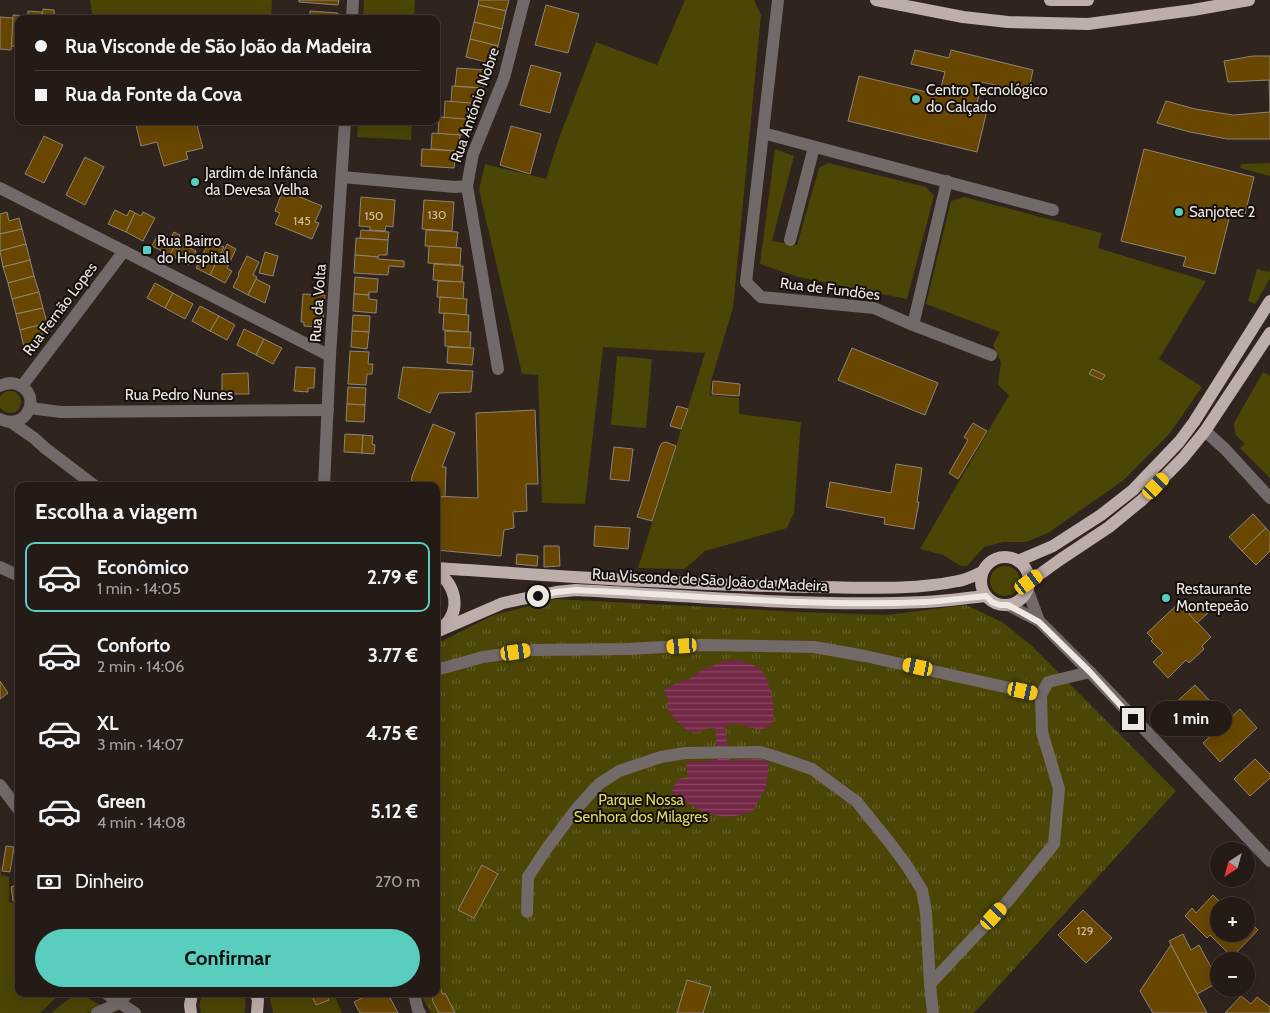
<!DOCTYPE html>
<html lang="pt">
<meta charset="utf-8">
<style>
body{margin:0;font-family:Cabin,sans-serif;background:#302823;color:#f1f3f6;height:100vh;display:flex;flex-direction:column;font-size:19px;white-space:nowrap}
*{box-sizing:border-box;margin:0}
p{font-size:16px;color:#a3a1a1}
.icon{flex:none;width:28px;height:28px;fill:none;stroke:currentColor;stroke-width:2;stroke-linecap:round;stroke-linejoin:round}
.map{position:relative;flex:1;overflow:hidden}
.details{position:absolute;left:15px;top:482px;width:425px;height:515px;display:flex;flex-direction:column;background:#241b16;border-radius:10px;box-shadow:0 5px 20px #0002,0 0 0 1px #413935}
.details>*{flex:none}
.top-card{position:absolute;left:15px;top:15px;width:425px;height:110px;border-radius:10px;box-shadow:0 5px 20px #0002,0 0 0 1px #413935;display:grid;align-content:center;height:110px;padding:0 20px;background:#241b16}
.needle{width:32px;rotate:216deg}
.fabs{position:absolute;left:1210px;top:842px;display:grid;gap:10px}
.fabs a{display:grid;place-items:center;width:45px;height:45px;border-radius:50%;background:#241b16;box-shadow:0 5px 20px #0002,0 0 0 1px #413935;font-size:25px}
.end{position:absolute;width:22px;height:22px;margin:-11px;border:6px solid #efe7e2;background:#111;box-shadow:0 0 0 2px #111}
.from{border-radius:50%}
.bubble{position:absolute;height:35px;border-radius:18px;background:#241b16;box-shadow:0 5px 20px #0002,0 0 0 1px #413935;font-size:16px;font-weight:700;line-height:35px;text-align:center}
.car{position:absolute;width:15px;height:30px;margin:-15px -8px;border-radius:6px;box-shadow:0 0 4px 1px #0007;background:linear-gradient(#f5c518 24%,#345 0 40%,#f5c518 0 76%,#345 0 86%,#f5c518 0)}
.top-card b{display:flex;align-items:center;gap:18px;height:48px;font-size:19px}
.top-card b+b{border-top:1px solid #413935}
.top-card i{width:12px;height:12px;background:#f1f3f6}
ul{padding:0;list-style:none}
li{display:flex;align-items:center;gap:15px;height:70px;margin:0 10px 8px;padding:0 10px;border:2px solid transparent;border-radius:10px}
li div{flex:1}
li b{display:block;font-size:19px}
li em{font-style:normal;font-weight:700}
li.current{border-color:#59cebe}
li>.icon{width:45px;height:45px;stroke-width:1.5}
h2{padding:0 20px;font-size:22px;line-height:60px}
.pay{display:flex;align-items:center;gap:12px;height:55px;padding:0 20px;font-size:19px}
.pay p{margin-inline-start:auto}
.action{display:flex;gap:10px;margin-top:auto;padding:10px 20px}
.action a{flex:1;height:58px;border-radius:30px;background:#59cebe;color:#111;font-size:20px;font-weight:700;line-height:58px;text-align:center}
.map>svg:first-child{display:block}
</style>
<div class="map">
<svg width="1270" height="1013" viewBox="0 0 1270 1013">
<defs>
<pattern id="park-tufts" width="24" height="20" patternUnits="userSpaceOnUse" patternTransform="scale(1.25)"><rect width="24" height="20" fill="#4b4506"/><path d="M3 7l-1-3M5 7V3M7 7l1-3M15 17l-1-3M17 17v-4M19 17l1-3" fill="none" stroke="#65602a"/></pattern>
<pattern id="water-rules" width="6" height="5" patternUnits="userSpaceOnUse" patternTransform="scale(1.25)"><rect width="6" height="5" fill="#742847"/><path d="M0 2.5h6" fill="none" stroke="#884761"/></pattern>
</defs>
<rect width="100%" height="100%" fill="#30241e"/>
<g fill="#4b4506">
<path d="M90,0H272L271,19H93Z"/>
<path d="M364,0H415L414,19H363Z"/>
<path d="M685,0H754L761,15L733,308L711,381L710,395L739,398V414L801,422L794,513L787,528L705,551L685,569L638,568L705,353L603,347L585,504L542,503L538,375L522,374L479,190L485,164L546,179L559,138L596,42L657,65Z"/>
<path d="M358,121H412L411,140L357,137Z"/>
<path d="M775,149L794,156L772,241L797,245L819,168L828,163L926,187L934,196L907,299L798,277L760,264Z"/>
<path d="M1270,163V176L1240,168L1241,164Z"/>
<path d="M964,197L1102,233L1098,248L1206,281L1159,359L1202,387L1170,433L1124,480L1048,533L1026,542H1003L984,547L967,566H961L943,555L920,549L1009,395L998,385L1001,362L993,345L1000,332L926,304L951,201Z"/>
<path d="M1270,268V279L1255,304L1248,301L1257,269L1269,272Z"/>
<path d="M617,356L652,359L646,428L611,425Z"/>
<path d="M1263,372L1270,376V478L1240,448L1245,444L1235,434L1234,423Z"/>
<circle cx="10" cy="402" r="11"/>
<circle cx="1005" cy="581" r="15"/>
<path d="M0,858L1,875L9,877V902L19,903V994H60L40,1013H0Z"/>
<path d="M75,994H82L86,997L104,1007L87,1013H51Z"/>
<path d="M202,994H242C246,999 247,1007 244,1013H201L199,1006Z"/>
<path d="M269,994H334L342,1013H273Z"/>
</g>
<path fill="url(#park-tufts)" d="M556,599L800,612L886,615L966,605L1002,622L1032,646L1176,791L974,1013H431L421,994H436V644L494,615Z"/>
<path fill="url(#water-rules)" d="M736,660C743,661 750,663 756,666C770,674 774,704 774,719L770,726L760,730L733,723L725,727L729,760L761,759L769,762L766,788L753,810L747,814L727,817L708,814L696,808L677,797L672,790L678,779L688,777L686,762L718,760L715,728L704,729L697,733L688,731L677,722L667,708L668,699L664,690L679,682L689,679L701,670L726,661Z"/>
<g fill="#694700" stroke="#8d8477">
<path d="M299,0H339L338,5L299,2Z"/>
<path d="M479,0H509L506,11L478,5Z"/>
<path d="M478,5L506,11L502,29L474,22Z"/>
<path d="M546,5L579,14L568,53L535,45Z"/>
<path d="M43,9L54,10L55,19H42Z"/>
<path d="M28,11L42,12V19H28Z"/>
<path d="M310,11L338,13L337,19H310Z"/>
<path d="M13,15L28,16V19H19V47L11,46Z"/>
<path d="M0,17L13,18L11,50L0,49Z"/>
<path d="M474,22L502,29L498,46L470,39Z"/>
<path d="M470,39L498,46L494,64L466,57Z"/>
<path d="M915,50L949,58L951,50L1033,70L1028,93L982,82L977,104L988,106L977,152L848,121L859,76L939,95L945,72L911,64Z"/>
<path d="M1253,56H1270V139H1227L1190,132L1157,123L1166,101L1195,109L1233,115L1270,112L1269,80L1228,82L1224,61Z"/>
<path d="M531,65L561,73L550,113L520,105Z"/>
<path d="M457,68L485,70L483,88L455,86Z"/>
<path d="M452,86L479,88L477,104L451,102Z"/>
<path d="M445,101L472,103L470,120L444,118Z"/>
<path d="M439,117L466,119L465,135L438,134Z"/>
<path d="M135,121L196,122L203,148L186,152L188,159L164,166L157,142L141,146Z"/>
<path d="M511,126L541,134L530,174L500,165Z"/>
<path d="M432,133L460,135L459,151L431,149Z"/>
<path d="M44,136L63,145L44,183L25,174Z"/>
<path d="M422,149L456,151L454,168L421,166Z"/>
<path d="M1144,149L1254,177L1245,214L1231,211L1215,274L1183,266L1186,257L1121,241Z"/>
<path d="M85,157L104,167L85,205L66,195Z"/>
<path d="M283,190L322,206L315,222L319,223L312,239L275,224L280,213L275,211Z"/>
<path d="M361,197L395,200L393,227L386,226L385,231L370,230V227L359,226Z"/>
<path d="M424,200L454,202L452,231L422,229Z"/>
<path d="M115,210L127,216L130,210L135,213L126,232L108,224Z"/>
<path d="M7,212L9,221L19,218L22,229L0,234V214Z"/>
<path d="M143,212L155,218L143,241L126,232L135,213L141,216Z"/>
<path d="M22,229L26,244L0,251V234Z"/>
<path d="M361,230L389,232L388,240L360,238Z"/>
<path d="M426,230L458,232L456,248L425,246Z"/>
<path d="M174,232L180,235L170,255L152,246L158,234L170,239Z"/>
<path d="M356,238L388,240L387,255H379L378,257L355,255Z"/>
<path d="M213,241L224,247L210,275L196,268L208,244L211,245Z"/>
<path d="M26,244L30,260L3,267L0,251Z"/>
<path d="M182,244L196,251L189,265L170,255L174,247L179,250Z"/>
<path d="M227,244L236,249L227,268L232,271L225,283L210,275L216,263L218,264Z"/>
<path d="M429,246L461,248L460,265L428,263Z"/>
<path d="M265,252L278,256L273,276L259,273Z"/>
<path d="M355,255L378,257V259L404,261V267L389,266L388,275L354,273Z"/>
<path d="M247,256L259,262L253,275L257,277L248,295L233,287L239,275L238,274Z"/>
<path d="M30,260L34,276L8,283L3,267Z"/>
<path d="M434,264L463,266L462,282L433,280Z"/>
<path d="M34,276L39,292L12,299L8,283Z"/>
<path d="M355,277L378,279L377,292H369V295L354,294Z"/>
<path d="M256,279L270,286L265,303L248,295Z"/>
<path d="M438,281L464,282L463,299L437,297Z"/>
<path d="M155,283L173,293L165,308L147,298Z"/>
<path d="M39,292L43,308L16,314L12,299Z"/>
<path d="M173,293L193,304L185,319L165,308Z"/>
<path d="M303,294L325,295L323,323H317L316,327L304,326V322H301Z"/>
<path d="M354,294L369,295V299L377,300L376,313L353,311Z"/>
<path d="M440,297L467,299L466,315L439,313Z"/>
<path d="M200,306L219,316L210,331L192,321Z"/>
<path d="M43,308L47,323L20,330L16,314Z"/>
<path d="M444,313L469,315L468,332L443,330Z"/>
<path d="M353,315L370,316L369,332L352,331Z"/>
<path d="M219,316L235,325L227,340L210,331Z"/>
<path d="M47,323L49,332L39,335L41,343L24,347L20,330Z"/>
<path d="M244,329L264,339L256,355L237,345Z"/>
<path d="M352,331L369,332L367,349L351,347Z"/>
<path d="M445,331L471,332L470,348L445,346Z"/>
<path d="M264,339L282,348L273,364L256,355Z"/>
<path d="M448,347L474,348L472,365L447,363Z"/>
<path d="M852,348L938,383L925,415L838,380Z"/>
<path d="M350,351L369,352L368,364H373L372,374H367L366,385L348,384Z"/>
<path d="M296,367L315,368L314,388H308V392L294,391Z"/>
<path d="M403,367L473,371L471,392L439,393L430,413L398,398Z"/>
<path d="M1092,369L1105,375L1102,380L1089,374Z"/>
<path d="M248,373L249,394H222V374Z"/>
<path d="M713,381L740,384L739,396L712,394Z"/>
<path d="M348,387L366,388L365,405L347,404Z"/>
<path d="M347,404L365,405L364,422L346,421Z"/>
<path d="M677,406L688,409L681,429L670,426Z"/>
<path d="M535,410L538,484H526L527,511L513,512L514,528L504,530L501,556L436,550V496L478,498L476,413Z"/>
<path d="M973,423L987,431L958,479L949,473L968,440L964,437Z"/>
<path d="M433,424L455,433L442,467H446L445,497L436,496V486H411L412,476Z"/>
<path d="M345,434L363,435L362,453L344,452Z"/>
<path d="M363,435L373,436L372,444L375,445L374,454L362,453Z"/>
<path d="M666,442L676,446L652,521L637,517L660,446L662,443Z"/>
<path d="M614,447L633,449L629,481L610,479Z"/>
<path d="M896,464L922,468L917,502H919L914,529L884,524L885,518L826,507L830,482L891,493Z"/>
<path d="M1253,514L1266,528L1242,551L1229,537Z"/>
<path d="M595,526L630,528L628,549L594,546Z"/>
<path d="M1266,528L1270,533V551L1256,565L1242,551Z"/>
<path d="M544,546H559L560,566L544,567Z"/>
<path d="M517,554L538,556L537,566L516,564Z"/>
<path d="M1179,603L1211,637L1202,646L1204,649L1189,663L1186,660L1168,678L1153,662L1163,653L1151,641L1153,639L1147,633Z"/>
<path d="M1200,604L1209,612L1197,623L1189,614Z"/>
<path d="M0,681L8,693L0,699Z"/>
<path d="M1195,685L1210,701L1187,722L1172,706Z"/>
<path d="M1240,709L1257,728L1220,762L1203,743Z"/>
<path d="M1255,759L1270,774V778L1250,796L1234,779Z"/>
<path d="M6,846L14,847L10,872L2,871Z"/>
<path d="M482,865L498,874L474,918L458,910Z"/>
<path d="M19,884V901H13L11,887Z"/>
<path d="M1213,895L1224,906H1219V934H1246V918L1258,930L1232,957L1210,935L1207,938L1185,916L1192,908L1196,913Z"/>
<path d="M1083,910L1112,938L1086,963L1058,935Z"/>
<path d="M1183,934L1191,950L1199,945L1219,982L1197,994L1169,941Z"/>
<path d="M1171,945L1197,994L1207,1013H1153L1140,991Z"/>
<path d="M687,980L711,987L703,1013H677Z"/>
<path d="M440,988L443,995L445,993L455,1013H439L432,1000L433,999L431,994H436V990Z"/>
<path d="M311,994H326L329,1000L316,1005Z"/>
<path d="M370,994H388L398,1013H360L354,1002Z"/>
<path d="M1241,996L1251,1004L1257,997L1270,1007V1013H1225Z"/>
</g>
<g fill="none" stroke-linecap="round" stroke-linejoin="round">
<g stroke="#726a69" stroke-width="12">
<path d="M778,0L746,282L761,297L874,308L913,325L991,355"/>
<path d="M352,19L353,0"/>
<path d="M763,133L1053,210"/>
<path d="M342,177L455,187L467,186"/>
<path d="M0,188L330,356"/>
<path d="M790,240L814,147"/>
<path d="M913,325L947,181"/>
<path d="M498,369L467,186L473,154L504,78L524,0"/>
<path d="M0,386C6,383 13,382 19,385C43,396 26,432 0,419"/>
<path d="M22,386L124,251"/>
<path d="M30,408L61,412L328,410"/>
<path d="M11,422L34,438L45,448L95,486"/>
<path d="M1205,431L1225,449L1270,498"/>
<path d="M324,486L330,356L345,121"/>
<path d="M0,567L19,576"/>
<path d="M1028,591L1039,621"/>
<path d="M1008,605L1039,621L1090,672L1270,861"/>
<path d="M436,670L483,657L533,650L628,649L701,645L814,647L865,656L1041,695"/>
<path d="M0,785L19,810"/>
<path d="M527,912L528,877L547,848L577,808L599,784L619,771L661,757L685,753L760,752L777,757L812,769L857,802L890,843L907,866L922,890L926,912L930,984L933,1013"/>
<path d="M930,984L1007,902L1054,844L1059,789L1042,732L1041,695L1048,682L1090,672"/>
<path d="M107,994L135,1013"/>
<path d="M414,994L418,1010L420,1013"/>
<path d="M97,1013L119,1003L127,994"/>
</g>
<g stroke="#bdadab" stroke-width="12">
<path d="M876,0L963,17L1008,22L1088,24L1193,10L1249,0"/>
<path d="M1050,0H1088"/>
<circle cx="1005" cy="581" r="24"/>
<path d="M1018,561L1053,546L1101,515L1133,490L1179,442L1194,422L1270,301"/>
<path d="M436,568C561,576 686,585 811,587C859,587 910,591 958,581C966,580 975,575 982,572"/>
<path d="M436,571C456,585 462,610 443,627"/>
<path d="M1029,582L1061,559L1109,527L1142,500L1183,458L1205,431L1270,333"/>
<path d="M436,632L503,603L556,592L576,590C692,596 809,607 925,602C945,601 965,598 985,596"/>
<path d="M256,994L258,1000L257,1013"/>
<path d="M191,1013L190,1005L192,994"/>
</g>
</g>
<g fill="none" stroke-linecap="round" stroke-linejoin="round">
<path stroke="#efe7e2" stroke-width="6" d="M538,596L556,592L576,590C692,595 809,607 925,602C945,601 965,598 986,596L992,602L1000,605H1008L1039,622L1090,672L1133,719"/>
</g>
<g fill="#59cebe" stroke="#140f0c" stroke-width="2">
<circle cx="916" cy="99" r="5"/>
<circle cx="195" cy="182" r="5"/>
<circle cx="1179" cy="212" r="5"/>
<rect x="142" y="245" width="10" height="10" rx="2.5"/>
<circle cx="1166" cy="598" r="5"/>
</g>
<g text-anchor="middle" stroke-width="4" stroke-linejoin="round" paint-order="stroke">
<g font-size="12" fill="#cebfaa">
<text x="437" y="219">130</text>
<text x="374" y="220">150</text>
<text x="302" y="225">145</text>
<text x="1085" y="935">129</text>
</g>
<g font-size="15" fill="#efe7e2" stroke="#140f0c" text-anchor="start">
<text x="926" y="95">Centro Tecnológico<tspan x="926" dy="17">do Calçado</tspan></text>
<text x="205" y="178">Jardim de Infância<tspan x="205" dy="17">da Devesa Velha</tspan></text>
<text x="1189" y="217">Sanjotec 2</text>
<text x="157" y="246">Rua Bairro<tspan x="157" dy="17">do Hospital</tspan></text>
<text x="1176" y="594">Restaurante<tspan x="1176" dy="17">Montepeão</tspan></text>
</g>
<g font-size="15" fill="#efe7e2" stroke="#140f0c">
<text transform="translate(475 105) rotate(-71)" y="5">Rua António Nobre</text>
<text transform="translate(830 289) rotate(7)" y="5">Rua de Fundões</text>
<text transform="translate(318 303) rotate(-86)" y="5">Rua da Volta</text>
<text transform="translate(60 309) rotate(-53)" y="5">Rua Fernão Lopes</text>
<text x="179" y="400">Rua Pedro Nunes</text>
<text transform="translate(710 580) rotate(3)" y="5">Rua Visconde de São João da Madeira</text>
</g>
<g font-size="15" fill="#e4d95f" stroke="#140f0c">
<text x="641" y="805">Parque Nossa<tspan x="641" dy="17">Senhora dos Milagres</tspan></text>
</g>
</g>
</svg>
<div class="fabs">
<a><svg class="needle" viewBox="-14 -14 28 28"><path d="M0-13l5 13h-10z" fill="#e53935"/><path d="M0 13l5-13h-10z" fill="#a3a1a1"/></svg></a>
<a>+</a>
<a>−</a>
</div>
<i class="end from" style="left:538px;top:596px"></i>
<i class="end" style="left:1133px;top:719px"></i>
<div class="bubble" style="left:1150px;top:701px;width:82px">1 min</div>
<i class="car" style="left:1156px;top:486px;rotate:44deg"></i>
<i class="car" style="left:1029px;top:582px;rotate:54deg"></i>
<i class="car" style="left:682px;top:646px;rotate:266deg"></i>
<i class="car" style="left:516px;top:652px;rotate:82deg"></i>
<i class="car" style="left:918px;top:667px;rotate:282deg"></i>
<i class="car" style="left:1023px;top:691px;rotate:102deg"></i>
<i class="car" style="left:994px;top:916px;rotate:43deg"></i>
<div class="top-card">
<b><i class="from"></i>Rua Visconde de São João da Madeira</b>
<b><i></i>Rua da Fonte da Cova</b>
</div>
<section class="details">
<h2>Escolha a viagem</h2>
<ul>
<li class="current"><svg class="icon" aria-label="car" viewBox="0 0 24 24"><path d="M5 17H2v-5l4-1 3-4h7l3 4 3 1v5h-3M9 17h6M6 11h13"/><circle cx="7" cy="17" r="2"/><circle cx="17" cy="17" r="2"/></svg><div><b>Econômico</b><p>1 min · 14:05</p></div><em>2.79 €</em></li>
<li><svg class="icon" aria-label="car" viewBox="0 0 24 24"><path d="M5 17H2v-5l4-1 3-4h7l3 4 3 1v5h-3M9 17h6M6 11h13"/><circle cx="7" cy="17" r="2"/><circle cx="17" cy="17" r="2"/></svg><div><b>Conforto</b><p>2 min · 14:06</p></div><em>3.77 €</em></li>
<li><svg class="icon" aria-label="car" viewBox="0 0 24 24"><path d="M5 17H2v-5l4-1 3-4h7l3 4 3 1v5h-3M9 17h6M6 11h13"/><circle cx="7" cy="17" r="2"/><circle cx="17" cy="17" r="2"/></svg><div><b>XL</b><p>3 min · 14:07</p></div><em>4.75 €</em></li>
<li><svg class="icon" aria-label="car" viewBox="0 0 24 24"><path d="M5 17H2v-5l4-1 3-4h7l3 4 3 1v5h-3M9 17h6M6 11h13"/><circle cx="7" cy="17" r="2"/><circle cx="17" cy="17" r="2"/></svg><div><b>Green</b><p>4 min · 14:08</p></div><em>5.12 €</em></li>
</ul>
<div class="pay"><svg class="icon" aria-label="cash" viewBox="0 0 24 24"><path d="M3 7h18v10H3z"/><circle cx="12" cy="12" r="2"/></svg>Dinheiro<p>270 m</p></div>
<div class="action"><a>Confirmar</a></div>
</section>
</div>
